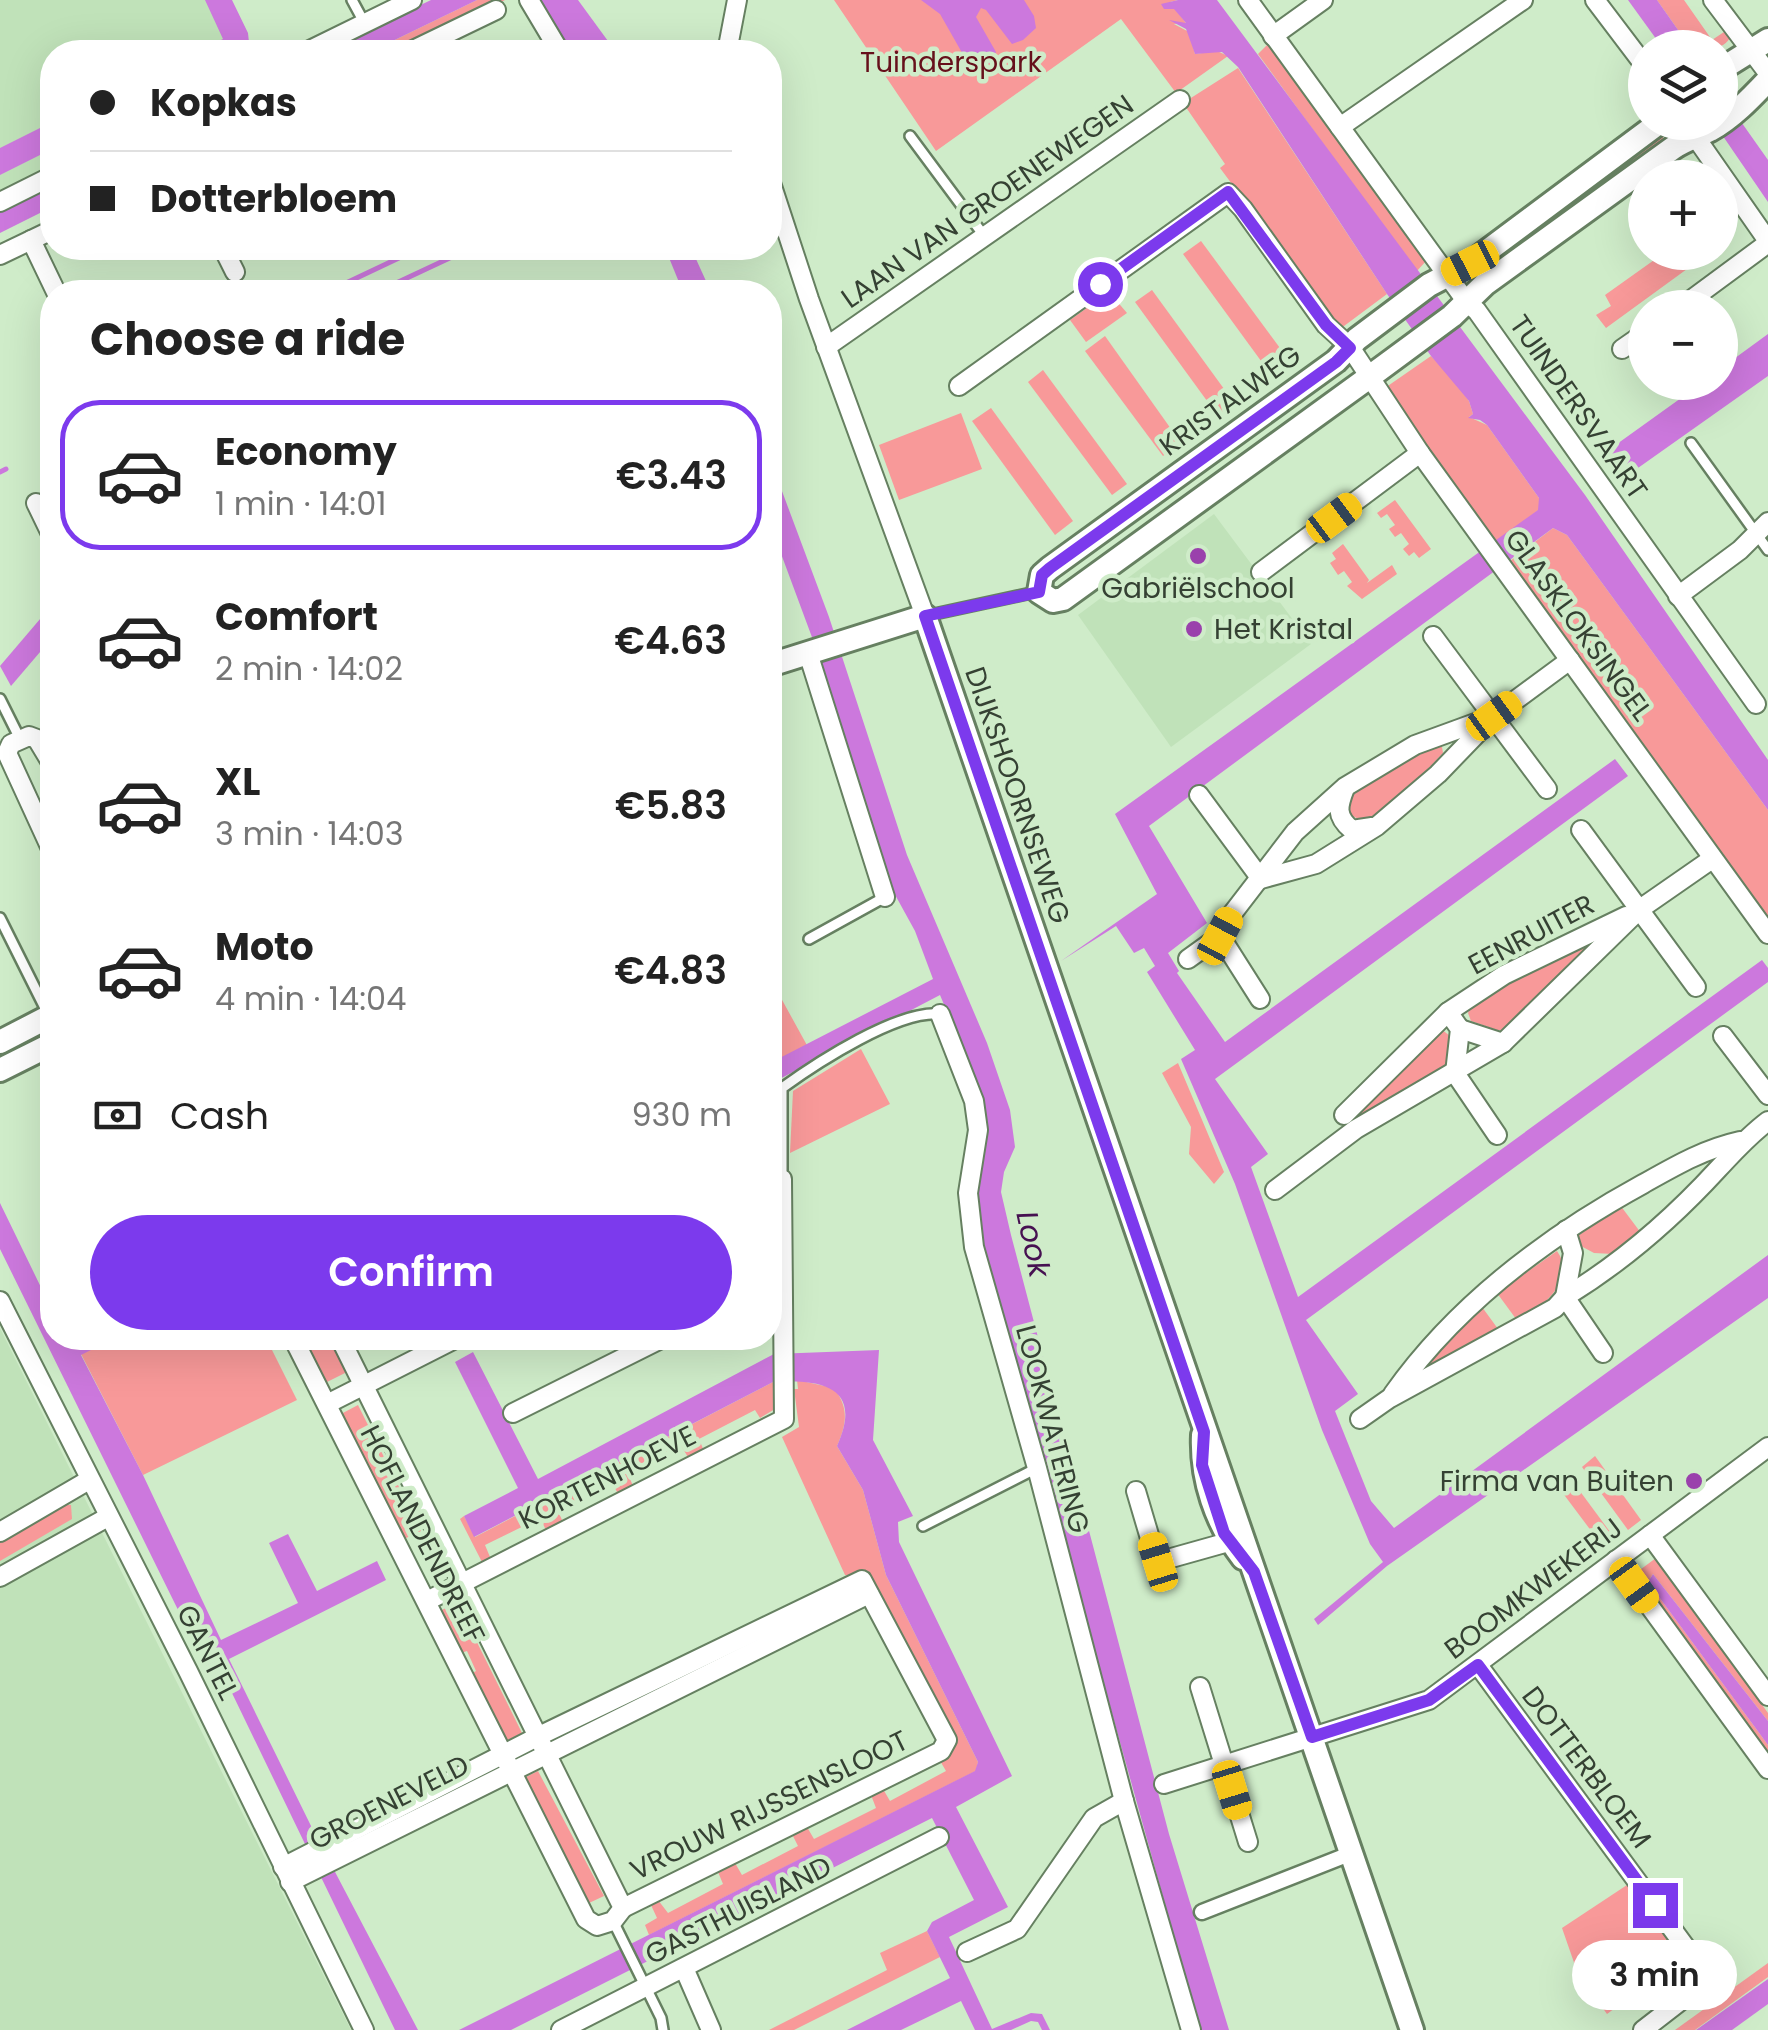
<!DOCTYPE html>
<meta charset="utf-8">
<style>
body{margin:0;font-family:Poppins,sans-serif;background:#f6f6f6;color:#222;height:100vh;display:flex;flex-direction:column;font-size:38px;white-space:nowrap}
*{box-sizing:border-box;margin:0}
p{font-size:32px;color:#767676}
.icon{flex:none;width:55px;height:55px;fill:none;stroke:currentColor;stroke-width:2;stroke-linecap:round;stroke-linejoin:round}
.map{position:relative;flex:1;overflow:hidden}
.panel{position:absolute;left:40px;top:280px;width:742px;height:1070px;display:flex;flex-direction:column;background:#fff;border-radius:40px;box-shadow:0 10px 40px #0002}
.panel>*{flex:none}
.top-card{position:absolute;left:40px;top:40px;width:742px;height:220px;border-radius:40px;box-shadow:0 10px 40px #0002;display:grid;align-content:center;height:220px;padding:0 50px;background:#fff}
.controls{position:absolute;left:1628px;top:30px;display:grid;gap:20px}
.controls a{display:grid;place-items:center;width:110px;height:110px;border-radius:50%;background:#fff;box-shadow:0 10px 40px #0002;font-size:50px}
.end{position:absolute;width:45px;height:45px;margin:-22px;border:12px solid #7c3aed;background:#fff;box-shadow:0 0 0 5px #fff}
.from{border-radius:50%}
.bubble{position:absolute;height:70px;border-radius:35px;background:#fff;box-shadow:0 10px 40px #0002;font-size:32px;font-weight:600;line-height:70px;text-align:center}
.car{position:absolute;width:30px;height:60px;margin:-30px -15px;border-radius:12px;box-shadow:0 0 8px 2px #0007;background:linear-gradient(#f5c518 24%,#345 0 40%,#f5c518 0 76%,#345 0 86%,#f5c518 0)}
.top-card b{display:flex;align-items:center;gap:35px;height:95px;font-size:38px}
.top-card b+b{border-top:2px solid #e0e0e0}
.top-card i{width:25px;height:25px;background:#222}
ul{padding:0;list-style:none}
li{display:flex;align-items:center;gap:30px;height:150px;margin:0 20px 15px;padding:0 30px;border:5px solid transparent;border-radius:40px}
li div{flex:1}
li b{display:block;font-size:38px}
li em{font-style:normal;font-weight:600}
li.selected{border-color:#7c3aed}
li>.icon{width:90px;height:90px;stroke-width:1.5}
h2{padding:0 50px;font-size:45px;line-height:120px}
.pay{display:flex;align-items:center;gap:25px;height:110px;padding:0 50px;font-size:38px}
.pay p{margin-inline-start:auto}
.action{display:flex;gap:20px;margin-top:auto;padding:20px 50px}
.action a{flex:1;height:115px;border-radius:60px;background:#7c3aed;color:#fff;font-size:40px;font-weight:600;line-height:115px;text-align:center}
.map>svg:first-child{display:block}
</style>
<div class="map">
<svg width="1768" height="2030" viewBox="0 0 1768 2030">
<rect width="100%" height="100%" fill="#cfecc9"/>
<g fill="#c0e2b9">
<path d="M0,0H225L250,52H52V194L0,219Z"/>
<path d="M1214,514L1311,644L1171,747L1078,615Z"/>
<path d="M0,1328L68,1465L351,2030H0Z"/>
</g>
<g fill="#f89999">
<path d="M477,0H505L400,52H370Z"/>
<path d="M834,0H1178L1170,2L1164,9H1175L1186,23L1174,24L1189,32L1195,54L1217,51L1228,56L1176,93L1121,19L936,151Z"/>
<path d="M1657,0H1684L1712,40L1724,32L1730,38C1721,52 1707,47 1690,47Z"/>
<path d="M1269,43L1427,260L1416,272L1258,54Z"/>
<path d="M1238,68L1387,294L1340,329L1220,168L1225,164L1183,103Z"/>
<path d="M1659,131L1668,145L1482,281L1471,267Z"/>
<path d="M1201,241L1291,363L1272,376L1183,254Z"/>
<path d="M1664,253H1709L1606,328L1596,315L1611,306L1605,295Z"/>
<path d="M1152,290L1235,404L1218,416L1135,302Z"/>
<path d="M1109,292L1127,313L1086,342L1070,320Z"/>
<path d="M1105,336L1181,443L1163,456L1085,351Z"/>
<path d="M1431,356L1456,382L1469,401L1473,414L1469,417L1487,425L1539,498V510L1495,542L1382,390Z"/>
<path d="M1043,370L1127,484L1112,495L1028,382Z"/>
<path d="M991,408L1073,521L1055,535L972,421Z"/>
<path d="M961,413L982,469L899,500L879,445Z"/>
<path d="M1395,500L1431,549L1419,558L1414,552L1409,556L1403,549L1409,544L1401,533L1395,537L1389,529L1395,525L1387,514L1381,518L1377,513Z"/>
<path d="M1553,528L1567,535L1768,810V918L1510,561Z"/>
<path d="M1343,544L1369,580L1367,583L1392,565L1397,574L1362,599L1347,586L1352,582L1344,571L1338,575L1330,563L1336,559L1332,553Z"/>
<path d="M1438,745L1442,747L1443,753C1430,767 1385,815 1368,819C1360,822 1352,815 1345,812V801L1382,774Z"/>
<path d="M1600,934L1603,935L1505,1030H1497L1471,1021L1468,1013L1473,1002Z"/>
<path d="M770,978L814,1058L775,1080L780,1168L770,1173Z"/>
<path d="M1441,1029L1450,1036L1449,1057L1443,1070L1361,1117L1357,1114Z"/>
<path d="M861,1049L890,1104L790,1153L793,1091Z"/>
<path d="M1178,1063L1224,1172L1214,1184L1189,1154L1191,1127L1162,1073Z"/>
<path d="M1620,1205L1641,1233L1613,1254L1594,1253L1579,1245L1578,1236Z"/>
<path d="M1557,1251C1578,1280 1540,1308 1519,1323L1497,1293Z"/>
<path d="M1482,1307L1501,1333L1410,1376Z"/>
<path d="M115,1338H266L297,1400L143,1475L81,1354Z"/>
<path d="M300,1338H333L349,1371L323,1384Z"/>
<path d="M797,1380L834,1388C849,1408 847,1423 837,1446L863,1490L886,1575L978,1762L976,1771L649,1935L645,1925L657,1918L651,1905L658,1900L668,1913L723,1884L718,1872L735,1863L742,1875L798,1846L792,1834L807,1827L814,1839L876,1808L871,1795L883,1789L890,1801L946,1771L939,1759L954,1741L870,1575H845L782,1437L799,1427L794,1389H798Z"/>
<path d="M773,1382L775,1409L760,1418L755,1410L699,1439L704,1451L689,1459L682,1447L628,1474L633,1486L618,1494L612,1482L557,1509L563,1522L546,1530L540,1518L485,1545L490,1557L482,1562L460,1519L464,1516L475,1537Z"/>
<path d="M358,1405L403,1495L410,1492L413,1499L403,1504L407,1517L412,1514L421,1531L404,1539L341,1414Z"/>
<path d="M1595,1456L1641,1520L1628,1530L1582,1467Z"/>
<path d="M1568,1475L1616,1540L1604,1548L1556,1484Z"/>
<path d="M64,1505H71L72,1519L0,1561V1542Z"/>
<path d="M1656,1558L1768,1713V1721L1653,1574L1648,1582L1768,1745V1760L1633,1575Z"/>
<path d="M457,1602L522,1733L504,1742L471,1674L476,1671L467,1651L461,1653L440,1611Z"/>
<path d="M538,1771L604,1896L589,1903L524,1778Z"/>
<path d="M1627,1885L1682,1959L1607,2014L1578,1974L1562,1928Z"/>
<path d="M927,1931L940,1957L794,2030H769L887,1970L880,1953Z"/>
<path d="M1768,1963V1977L1695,2030H1675Z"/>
</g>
<g fill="#cc78dd">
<path d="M205,0H232L248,33L250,52H197L223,39Z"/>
<path d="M431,0H477L370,52H323Z"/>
<path d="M536,0H578L616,52H570Z"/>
<path d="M921,0H1024L1034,16L1036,28L1023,40L1012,44L986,10L981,8L976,17L996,52L990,63L978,66L965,58L940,14Z"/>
<path d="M1178,0H1217L1585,495L1768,760V810L1567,535L1553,528L1149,826L1207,923L1168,953L1179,971L1177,973L1225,1042L1615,759L1628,776L1215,1079L1268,1154L1251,1167L1298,1297L1762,960L1768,968V982L1306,1320L1358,1394L1335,1411L1371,1501L1394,1528L1768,1255V1298L1387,1566L1318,1625L1314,1619L1383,1562L1370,1544L1322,1430L1235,1184L1181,1059L1195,1050L1147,972L1155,966L1144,948L1134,953L1116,926L1061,961L1157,894L1115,814L1538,510L1539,498L1487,425L1480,420L1468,418L1473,414L1469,401L1431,356L1387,294L1238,67L1222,52L1195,54L1186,29L1169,20L1186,23L1174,9H1164L1161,4Z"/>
<path d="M1628,0H1657L1690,47H1662Z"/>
<path d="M1720,92L1768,160V202L1714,123L1720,122Z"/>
<path d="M52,122V149L0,175V148Z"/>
<path d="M52,184V207L0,233V210Z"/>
<path d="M665,248H691L711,292H683Z"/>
<path d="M1768,334V376L1621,480L1603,454L1702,383L1720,382V369Z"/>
<path d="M770,459L829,617L907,855L987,1043L1010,1110L1015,1147L1004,1172L1001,1192L1011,1235L1169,1834L1229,2030H1200L978,1231L974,1184L985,1135V1113L977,1083L940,995L770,1084V1063L933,979L915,931L888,882L826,675L770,524Z"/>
<path d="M52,605V638L11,686L0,666Z"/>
<path d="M0,1203L52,1310V1338H115L81,1355L143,1475L221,1640L298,1603L269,1543L288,1534L317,1591L377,1561L386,1580L229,1659L313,1830L418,2030H395L231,1691L220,1695L0,1249Z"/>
<path d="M879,1350L873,1440L913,1516L898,1522L899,1542L1012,1776L956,1807L1008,1907L949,1937L992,2029L1031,2013L1042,2014L1050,2030H1042L1038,2022L1031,2021L1011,2030H975L961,2001L901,2030H847L950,1978L927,1931L932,1922L974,1900L932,1818L511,2030H459L975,1771L978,1762L886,1575L863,1490L837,1446C864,1386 821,1379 773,1382L474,1537L464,1516L518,1488L455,1362L473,1352L538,1479L774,1354Z"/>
<path d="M1653,1574L1768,1721V1745L1648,1582Z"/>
<path d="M1768,1979V2004L1732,2030H1696Z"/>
</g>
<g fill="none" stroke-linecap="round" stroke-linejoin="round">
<g stroke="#cc78dd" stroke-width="5">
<path d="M327,292L420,248"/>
<path d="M377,292L471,248"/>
<path d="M45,429L52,425"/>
<path d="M0,472L6,469"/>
</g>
<defs>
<g id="service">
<path d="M352,0L365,24"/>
<path d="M910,136L985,237"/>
<path d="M1691,443L1768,550"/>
<path d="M925,616L1036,592"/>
<path d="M0,699L20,739"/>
<path d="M0,918L48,1014"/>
<path d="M809,939L885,897"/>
<path d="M782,1179V1088C818,1062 898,1010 940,1014"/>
<path d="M923,1526L1037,1468"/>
<path d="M613,1921L661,2018L663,2030"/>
</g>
<path id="pedestrian" d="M1202,1912L1352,1853"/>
<g id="minor">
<path d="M529,0L560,52"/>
<path d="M1248,0L1466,301L1477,311L1756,704"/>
<path d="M1595,0L1645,66"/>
<path d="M1713,0L1768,73"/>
<path d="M1273,36L1323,0"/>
<path d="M306,52L412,0"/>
<path d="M409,52L496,10"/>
<path d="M727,52L737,0"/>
<path d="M1685,122L1768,241"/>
<path d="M1340,127L1523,0"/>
<path d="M770,180L809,299L925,616"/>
<path d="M0,202L52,176"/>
<path d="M31,240L56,292"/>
<path d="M223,248L235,272"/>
<path d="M0,255L52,230"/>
<path d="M1680,308L1768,243"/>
<path d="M826,347L1180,100"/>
<path d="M1622,349L1645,333"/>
<path d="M959,386L1228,193L1243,209L1326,325L1350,347L1420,453L1768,934"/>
<path d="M36,503L52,536"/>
<path d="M1261,572L1420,453"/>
<path d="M1678,596L1740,550L1768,522"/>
<path d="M1433,636L1547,789"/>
<path d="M808,653L885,897"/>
<path d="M52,764L37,739L29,736L11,744L7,753L52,851"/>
<path d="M1345,788C1338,806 1335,816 1352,830L1372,827"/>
<path d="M1199,795L1261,879L1316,864L1377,826L1438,774L1494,716L1570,660"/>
<path d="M1581,830L1696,987"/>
<path d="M1188,959L1220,936"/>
<path d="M1260,999L1220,936L1232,914L1295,832L1345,787L1415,745L1489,718"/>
<path d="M1448,1012L1460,1029L1455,1073L1497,1135"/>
<path d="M940,1014L974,1101L978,1130L968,1193L974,1247L1037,1468L1124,1801L1191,2030"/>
<path d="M1460,1029L1503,1043"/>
<path d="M1723,1036L1768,1095"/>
<path d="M1344,1115L1448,1012L1504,975L1626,916"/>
<path d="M1275,1190L1356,1129L1503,1043L1640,909L1712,859"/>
<path d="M1566,1230L1573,1253L1565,1297L1603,1353"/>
<path d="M0,1301L188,1671L364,2030"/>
<path d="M293,1338L586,1919L597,1926L613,1921L623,1908L340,1338"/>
<path d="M1393,1394C1456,1305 1548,1236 1643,1184C1675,1166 1704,1149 1740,1141"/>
<path d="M327,1404L457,1338"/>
<path d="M513,1413L663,1338"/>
<path d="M1360,1419L1390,1398L1555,1308L1565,1297C1621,1263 1674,1217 1718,1169C1735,1151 1748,1136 1768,1121"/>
<path d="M1136,1491L1157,1562L1239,1539"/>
<path d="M0,1532L89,1480"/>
<path d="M1650,1535L1768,1696"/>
<path d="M1616,1560L1768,1769"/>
<path d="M0,1577L108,1517"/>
<path d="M427,1601L784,1419L782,1179L770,1182"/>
<path d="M1478,1665L1709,1979L1643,2030"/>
<path d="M1200,1687L1248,1842"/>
<path d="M1164,1784L1429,1700L1768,1447"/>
<path d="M283,1867L539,1736L862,1580L947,1740L941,1751L623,1908"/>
<path d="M290,1882L869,1594"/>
<path d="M967,1952L1017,1929L1094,1818L1124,1801"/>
<path d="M684,1968L711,2030"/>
<path d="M561,2030L939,1837"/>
</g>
<g id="tertiary">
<path d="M1720,70L1768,40"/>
<path d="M1660,122L1471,263L1429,285L1357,339L1336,361L1050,568L1042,575L1039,592L1053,601L1063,599L1368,378L1452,316L1485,284L1673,148C1685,140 1698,136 1710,130C1732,118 1751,98 1768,80"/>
<path d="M770,665L925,616L1412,2030"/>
<path d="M0,1042L52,1015"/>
<path d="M0,1070L52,1044"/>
<path d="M1203,1435C1201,1479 1216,1523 1243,1558"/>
</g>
</defs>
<use href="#service" stroke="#668061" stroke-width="14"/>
<use href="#pedestrian" stroke="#668061" stroke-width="19"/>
<use href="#minor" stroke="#668061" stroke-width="22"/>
<use href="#tertiary" stroke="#668061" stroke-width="28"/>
<use href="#service" stroke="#fff" stroke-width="9"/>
<use href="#pedestrian" stroke="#fff" stroke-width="14"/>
<use href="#minor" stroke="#fff" stroke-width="18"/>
<use href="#tertiary" stroke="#fff" stroke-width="22"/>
</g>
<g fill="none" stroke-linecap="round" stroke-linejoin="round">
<path stroke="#7c3aed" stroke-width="12" d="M1100,284L1228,192L1326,325L1350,348L1336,362L1050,568L1042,575L1039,592L925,616L1204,1432L1202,1465L1224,1533L1254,1572L1312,1737L1429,1700L1478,1665L1655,1905"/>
</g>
<g fill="#9a41ac" stroke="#cfecc9" stroke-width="4">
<circle cx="1198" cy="556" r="10"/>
<circle cx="1194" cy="629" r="10"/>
<circle cx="1694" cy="1481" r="10"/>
</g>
<g text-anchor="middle" stroke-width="9" stroke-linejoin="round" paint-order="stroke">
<g font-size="28" fill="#66101b" stroke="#cfecc9">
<text x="951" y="72">Tuinderspark</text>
</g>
<g font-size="28" fill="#354133" stroke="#cfecc9">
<text transform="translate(987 201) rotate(-35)" y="10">LAAN VAN GROENEWEGEN</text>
<text transform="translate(1230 400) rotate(-36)" y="10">KRISTALWEG</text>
<text transform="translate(1579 407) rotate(55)" y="10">TUINDERSVAART</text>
<text transform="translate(1579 625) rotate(54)" y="10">GLASKLOKSINGEL</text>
<text transform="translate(1018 795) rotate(71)" y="10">DIJKSHOORNSEWEG</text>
<text transform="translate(1531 934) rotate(-28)" y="10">EENRUITER</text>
<text transform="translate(1053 1429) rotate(75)" y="10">LOOKWATERING</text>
<text transform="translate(607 1477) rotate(-27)" y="10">KORTENHOEVE</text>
<text transform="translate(423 1534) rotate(63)" y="10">HOFLANDENDREEF</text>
<text transform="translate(1533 1588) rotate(-37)" y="10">BOOMKWEKERIJ</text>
<text transform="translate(208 1652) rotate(63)" y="10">GANTEL</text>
<text transform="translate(1587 1767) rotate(53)" y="10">DOTTERBLOEM</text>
<text transform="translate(389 1802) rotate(-27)" y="10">GROENEVELD</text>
<text transform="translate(769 1805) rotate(-26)" y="10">VROUW RIJSSENSLOOT</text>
<text transform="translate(738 1910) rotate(-27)" y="10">GASTHUISLAND</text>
</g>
<g font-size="28" fill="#354133" stroke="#cfecc9">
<text x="1198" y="598">Gabriëlschool</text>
<text x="1214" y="639" text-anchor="start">Het Kristal</text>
<text x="1674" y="1491" text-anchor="end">Firma van Buiten</text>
</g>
<g font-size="30" font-style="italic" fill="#461151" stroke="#cfecc9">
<text transform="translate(1033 1244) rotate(78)" y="10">Look</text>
</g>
</g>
</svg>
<div class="controls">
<a><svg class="icon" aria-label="layers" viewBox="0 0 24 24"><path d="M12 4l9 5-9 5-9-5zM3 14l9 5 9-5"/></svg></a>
<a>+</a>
<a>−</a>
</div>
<i class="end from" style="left:1100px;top:284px"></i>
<i class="end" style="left:1655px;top:1905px"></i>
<div class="bubble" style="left:1572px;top:1940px;width:165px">3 min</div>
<i class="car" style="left:1470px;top:263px;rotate:243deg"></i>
<i class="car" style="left:1334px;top:518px;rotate:53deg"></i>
<i class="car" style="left:1494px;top:716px;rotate:54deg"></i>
<i class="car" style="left:1220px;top:936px;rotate:28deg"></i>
<i class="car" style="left:1158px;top:1562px;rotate:343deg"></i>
<i class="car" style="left:1634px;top:1585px;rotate:144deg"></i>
<i class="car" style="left:1232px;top:1790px;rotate:163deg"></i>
<div class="top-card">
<b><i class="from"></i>Kopkas</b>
<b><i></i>Dotterbloem</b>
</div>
<section class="panel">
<h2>Choose a ride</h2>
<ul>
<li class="selected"><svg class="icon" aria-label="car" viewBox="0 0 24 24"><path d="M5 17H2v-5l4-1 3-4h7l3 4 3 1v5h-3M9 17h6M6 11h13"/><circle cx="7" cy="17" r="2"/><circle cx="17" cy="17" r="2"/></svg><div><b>Economy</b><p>1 min · 14:01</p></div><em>€3.43</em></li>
<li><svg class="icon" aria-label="car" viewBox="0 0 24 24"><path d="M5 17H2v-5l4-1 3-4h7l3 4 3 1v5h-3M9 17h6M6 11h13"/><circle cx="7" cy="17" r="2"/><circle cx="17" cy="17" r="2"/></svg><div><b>Comfort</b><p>2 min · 14:02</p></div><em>€4.63</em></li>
<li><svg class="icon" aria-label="car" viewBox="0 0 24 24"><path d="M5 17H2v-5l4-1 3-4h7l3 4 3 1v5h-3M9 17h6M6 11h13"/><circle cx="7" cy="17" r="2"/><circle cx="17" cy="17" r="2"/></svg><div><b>XL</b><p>3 min · 14:03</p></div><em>€5.83</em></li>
<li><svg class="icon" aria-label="car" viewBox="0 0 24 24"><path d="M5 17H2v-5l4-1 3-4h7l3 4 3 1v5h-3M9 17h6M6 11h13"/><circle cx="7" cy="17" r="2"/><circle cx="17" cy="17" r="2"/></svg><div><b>Moto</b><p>4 min · 14:04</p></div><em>€4.83</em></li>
</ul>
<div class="pay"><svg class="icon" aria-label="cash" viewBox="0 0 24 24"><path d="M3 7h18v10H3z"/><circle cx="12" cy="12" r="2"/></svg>Cash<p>930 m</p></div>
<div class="action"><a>Confirm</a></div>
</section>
</div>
